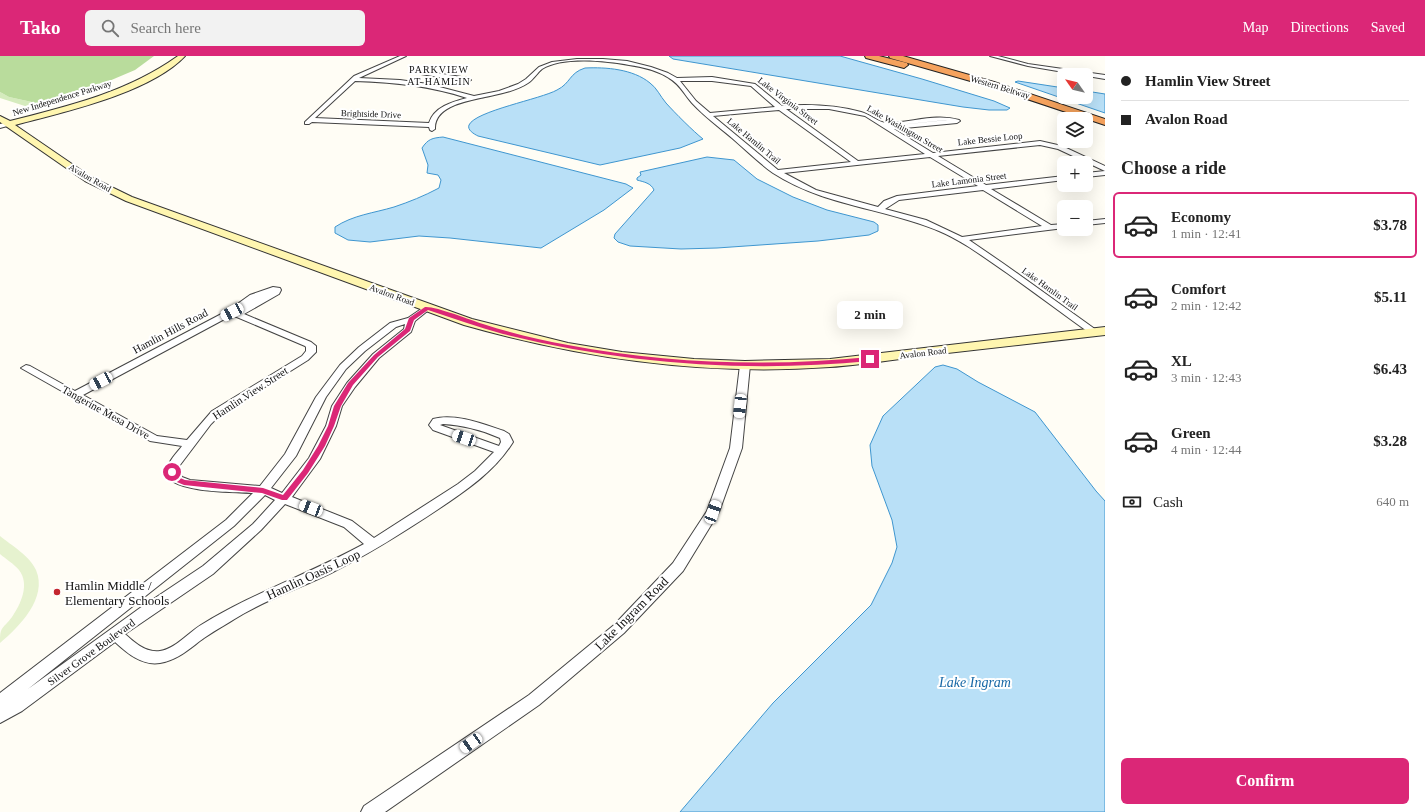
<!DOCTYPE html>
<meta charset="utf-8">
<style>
body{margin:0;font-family:"Times New Roman",serif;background:#f2f2f2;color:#222;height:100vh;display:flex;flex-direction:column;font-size:15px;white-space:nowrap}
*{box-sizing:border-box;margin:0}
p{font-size:13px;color:#767676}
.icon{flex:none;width:22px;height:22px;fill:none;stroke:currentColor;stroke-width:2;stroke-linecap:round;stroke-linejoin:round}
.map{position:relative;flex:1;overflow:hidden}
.details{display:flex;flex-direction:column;background:#fff;width:320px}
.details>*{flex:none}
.hud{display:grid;align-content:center;height:88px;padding:0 16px;background:#fff}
.needle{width:26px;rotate:304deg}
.tools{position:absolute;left:1057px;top:12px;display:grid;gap:8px}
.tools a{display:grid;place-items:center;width:36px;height:36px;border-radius:6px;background:#fff;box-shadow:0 4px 16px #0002;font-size:20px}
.end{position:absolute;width:18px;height:18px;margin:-9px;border:5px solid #db2777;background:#fff;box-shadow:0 0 0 2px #fff}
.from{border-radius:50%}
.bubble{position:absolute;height:28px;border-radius:6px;background:#fff;box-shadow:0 4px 16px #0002;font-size:13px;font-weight:800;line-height:28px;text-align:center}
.car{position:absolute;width:12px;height:24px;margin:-12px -6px;border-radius:5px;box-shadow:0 0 3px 1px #0007;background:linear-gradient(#fff 24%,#345 0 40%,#fff 0 76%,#345 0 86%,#fff 0)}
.hud b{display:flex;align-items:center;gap:14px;height:38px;font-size:15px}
.hud b+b{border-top:1px solid #e0e0e0}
.hud i{width:10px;height:10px;background:#222}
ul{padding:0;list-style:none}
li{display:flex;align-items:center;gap:12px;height:66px;margin:0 8px 6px;padding:0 8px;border:2px solid transparent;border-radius:6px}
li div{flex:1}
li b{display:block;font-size:15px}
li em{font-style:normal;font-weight:800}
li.active{border-color:#db2777}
li>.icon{width:36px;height:36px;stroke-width:1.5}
h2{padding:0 16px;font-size:18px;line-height:48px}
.pay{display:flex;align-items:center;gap:10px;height:44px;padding:0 16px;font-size:15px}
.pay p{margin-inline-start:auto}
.primary-button{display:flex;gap:8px;margin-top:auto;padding:8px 16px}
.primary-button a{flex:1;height:46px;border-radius:6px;background:#db2777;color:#fff;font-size:16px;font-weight:800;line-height:46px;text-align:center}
header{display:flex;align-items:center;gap:24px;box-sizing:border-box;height:56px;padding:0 20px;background:#db2777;color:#fff}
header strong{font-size:19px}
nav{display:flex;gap:22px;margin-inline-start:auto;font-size:14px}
.search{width:280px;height:36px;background:#f2f2f2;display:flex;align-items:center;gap:10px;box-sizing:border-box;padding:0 14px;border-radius:6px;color:#767676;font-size:15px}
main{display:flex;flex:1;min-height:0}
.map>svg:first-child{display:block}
</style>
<header>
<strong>Tako</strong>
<div class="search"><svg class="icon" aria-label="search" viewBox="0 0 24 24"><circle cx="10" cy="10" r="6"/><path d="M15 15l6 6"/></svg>Search here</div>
<nav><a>Map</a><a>Directions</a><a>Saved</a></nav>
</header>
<main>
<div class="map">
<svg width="1105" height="756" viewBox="0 0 1105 756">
<rect width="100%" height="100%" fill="#fffdf5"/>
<path fill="#d5ebbd" d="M0,36L9,41L41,48L28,51L0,42Z"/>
<path fill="#b9dc9c" d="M0,0H154L135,14L102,28L41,48L9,41L0,36Z"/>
<path fill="#e6f2cf" d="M0,480C11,489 30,500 36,514C48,542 19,571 0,587C0,570 2,574 12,561C21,548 30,528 19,514C14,508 6,503 0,498Z"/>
<g fill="#b9e0f7" stroke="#3f96cf">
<path d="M669,0H840L922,23L994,45L1010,52L1007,54H989L963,51L673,3Z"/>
<path d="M585,12C606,11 633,13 650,27C657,32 660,40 666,47C675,57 693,75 703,83L680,92L600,109L478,80C474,78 467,74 469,69C475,55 541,43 557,34C571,27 569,17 585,12Z"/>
<path d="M1018,25L1064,32V41H1086V35L1105,38V57L1015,26Z"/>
<path d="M443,81L626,128L633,132L604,154L541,192L450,182L419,180L370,186L348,184L335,177V171C353,159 374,157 394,151C409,146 424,140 439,132L441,124L438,119L427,117L428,109L422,92C428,83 432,82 443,81Z"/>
<path d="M707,101L734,104L757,123L793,141L827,154L874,166L878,169V175L869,179L818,185L717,192L681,193L630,190L618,186L614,182L615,178L654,134C651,127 644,126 637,124V122L641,119L640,116Z"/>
<path d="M943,309L957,313L978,326L1035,356L1096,435L1105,445V756H680L773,647L871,549L892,507L897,491L892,464L872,410L870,389L883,360L935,311Z"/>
</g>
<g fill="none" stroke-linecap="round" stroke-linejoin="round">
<defs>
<g id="street">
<path d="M400,0H406L359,22L400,24L428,28L474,40L499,35L518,28L526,23L539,11L552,6L577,3H603L627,5L651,11L668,17L677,22L712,21L755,28L782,50C808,48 835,49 861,56C869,58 880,67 886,67C911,67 935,57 959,64L960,65L957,67L894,73L933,97L1040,85L1062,90L1105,110V115L1058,93L1040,89L938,100L986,129L1064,120V124L991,133L1051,169L1064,168V172L969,184L1004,208L1099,276L1097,278H1091C1063,258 1035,237 1007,217C985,202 963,185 939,175C884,152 824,150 773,117C759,107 746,94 732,82C719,71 704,60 692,47C684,38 680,28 669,22C657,14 643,11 629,9C606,5 563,0 542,13C537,17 534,23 528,27C516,35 499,38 485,41C467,45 434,50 435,73L432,75L430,74L429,71L312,66L309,68H305V66L354,20ZM355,25C394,26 431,30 467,42C452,46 434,51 429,67L315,62ZM680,25H712L751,30L775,51L710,57L696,45ZM786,53H829L865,60L925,98L858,105ZM779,54L851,106L778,114L713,60ZM946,64H947L889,70ZM930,101L978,130L897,140L884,145L878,151L816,134L784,117ZM983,134L1042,170L962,181L926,164L885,153L899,144Z"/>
<path d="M990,0H998L1028,8L1105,19V23L1028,10Z"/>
<path d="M423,15L468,22L471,24L468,26L421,18V16Z"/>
<path d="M9,66L11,67V69L0,72V68Z"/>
<path d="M1105,115V119L1086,121V117Z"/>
<path d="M1105,163V167L1086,169V165Z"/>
<path d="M273,231L280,232L281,234L279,238L244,258L311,286L316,290V296L308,304L220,359L211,368L180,409L179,416L182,421L190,424L260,430L285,398L316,341L340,309L359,291L390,267L408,262L427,249L431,252L415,265L411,276L379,302L355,331L342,350L336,370L320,403L292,441L352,465L374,482L458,428L475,415L494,396L433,374L429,369L433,363C455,357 483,368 504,375L509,378L513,386C495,415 468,433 440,452C404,476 369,498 331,517C302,531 271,542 243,558C230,566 217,573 204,582C190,592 178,604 160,607C142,610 127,597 115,586L22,655L0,667V637L226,464L253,437C237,436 168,437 167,417C166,407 177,397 182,390L150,385L21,312L26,309L30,310L75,335L229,254L250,239ZM232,259L305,290L306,291V295L302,300L212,355L187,384L157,380L83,339ZM405,268L404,273L373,298L347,327L332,350L326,370L309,402L282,437L271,432L296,400L326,341L346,313L365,295L396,271ZM443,368C462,369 482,374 500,382L501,386L499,390L440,369ZM265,439L275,444L253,468L203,510L140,552L28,633L234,470ZM285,448L344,471L364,488C311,517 253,537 201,569C188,577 175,593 160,595C146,597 135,587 125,578L213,518L261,474Z"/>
<path d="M745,306L750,309L742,392L719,456L683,515L624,577L539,649L385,756H361L364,750L529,639L614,569L673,507L707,455L730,392L740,309Z"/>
</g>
<path id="secondary" d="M178,0H185C150,37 64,56 15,69L91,121L132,141L472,263L568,287L622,296L694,303L745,305L830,303L1105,271V279C1044,286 982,293 921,300C891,304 860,309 830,311C706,320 583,303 464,269L126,145L85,125L0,66V60L10,65C69,50 128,36 178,0Z"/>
<g id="highway">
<path d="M865,0H879L907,7L908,9L904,12L866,2Z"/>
<path d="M889,0H903L994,26L1105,63V69L988,30L890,2Z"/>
</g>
</defs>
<use href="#street" stroke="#444" stroke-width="2"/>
<use href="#secondary" stroke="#333" stroke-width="2"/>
<use href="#highway" stroke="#222" stroke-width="2"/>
<use href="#street" fill="#fff" fill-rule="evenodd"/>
<use href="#secondary" fill="#fff6b0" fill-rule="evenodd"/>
<use href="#highway" fill="#f5a25d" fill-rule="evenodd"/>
</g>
<path fill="#db2777" d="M425,251C435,250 471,264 483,268C511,277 540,284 568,289C668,308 770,311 870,301L873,303L870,305C747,317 623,308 503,278C478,271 453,262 428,254L414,264L410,275L378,301L353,329L341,350L334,370L325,390L308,417L287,444H282L262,437L184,429L172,424L169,416L172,414L175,415L178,421L185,424L263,432L283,439L303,414L318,390L328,370L334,350L348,327L374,299L405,273L409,262Z"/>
<circle fill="#c4262e" stroke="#fff" stroke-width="1.5" cx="57" cy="536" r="4"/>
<g text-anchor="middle" stroke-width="4" stroke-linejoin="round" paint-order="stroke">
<g font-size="9" fill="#111" stroke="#fff">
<text transform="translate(1000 31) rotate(17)" y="3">Western Beltway</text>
<text transform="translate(62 42) rotate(-17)" y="3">New Independence Parkway</text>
<text transform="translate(788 45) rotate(37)" y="3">Lake Virginia Street</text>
<text transform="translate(371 58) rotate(2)" y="3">Brightside Drive</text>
<text transform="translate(905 73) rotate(30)" y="3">Lake Washington Street</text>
<text transform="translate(990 83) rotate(-6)" y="3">Lake Bessie Loop</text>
<text transform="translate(754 85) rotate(40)" y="3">Lake Hamlin Trail</text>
<text transform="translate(90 122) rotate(30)" y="3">Avalon Road</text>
<text transform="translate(969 124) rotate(-7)" y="3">Lake Lamonia Street</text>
<text transform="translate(1050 233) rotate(36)" y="3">Lake Hamlin Trail</text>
<text transform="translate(392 239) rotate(20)" y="3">Avalon Road</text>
<text transform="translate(923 297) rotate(-7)" y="3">Avalon Road</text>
</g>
<g font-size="10" letter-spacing="1" fill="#111" stroke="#fff">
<text x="439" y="17">PARKVIEW<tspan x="439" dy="12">AT HAMLIN</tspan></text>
</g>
<g font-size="11" fill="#111" stroke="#fff">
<text transform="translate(170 275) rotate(-28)" y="4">Hamlin Hills Road</text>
<text transform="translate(250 337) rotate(-33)" y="4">Hamlin View Street</text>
<text transform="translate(106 356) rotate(29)" y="4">Tangerine Mesa Drive</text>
<text transform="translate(91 596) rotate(-36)" y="4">Silver Grove Boulevard</text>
</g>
<g font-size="13" fill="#111" stroke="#fff">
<text transform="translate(313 518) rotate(-25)" y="5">Hamlin Oasis Loop</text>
<text transform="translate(631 557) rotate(-45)" y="5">Lake Ingram Road</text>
</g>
<g font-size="13" fill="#111" stroke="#fff" text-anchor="start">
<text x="65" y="534">Hamlin Middle /<tspan x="65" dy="15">Elementary Schools</tspan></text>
</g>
<g font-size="14" font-style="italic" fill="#1768a6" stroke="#fff">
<text x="975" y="631">Lake Ingram</text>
</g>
</g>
</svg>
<div class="tools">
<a><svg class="needle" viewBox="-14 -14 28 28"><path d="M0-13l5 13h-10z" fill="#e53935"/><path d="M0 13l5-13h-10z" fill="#767676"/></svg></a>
<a><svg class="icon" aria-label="layers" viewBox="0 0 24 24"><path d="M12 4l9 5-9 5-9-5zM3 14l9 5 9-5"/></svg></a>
<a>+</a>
<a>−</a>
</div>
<i class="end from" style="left:172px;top:416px"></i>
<i class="end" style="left:870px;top:303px"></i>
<div class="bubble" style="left:837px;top:245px;width:66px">2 min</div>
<i class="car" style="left:232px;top:256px;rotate:242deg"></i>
<i class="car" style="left:101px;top:325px;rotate:242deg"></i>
<i class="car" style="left:740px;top:350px;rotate:186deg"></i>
<i class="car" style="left:464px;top:382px;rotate:289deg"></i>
<i class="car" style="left:311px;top:452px;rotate:291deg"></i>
<i class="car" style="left:713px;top:456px;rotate:20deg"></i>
<i class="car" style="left:471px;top:687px;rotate:236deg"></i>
</div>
<section class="details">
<div class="hud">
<b><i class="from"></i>Hamlin View Street</b>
<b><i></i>Avalon Road</b>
</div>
<h2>Choose a ride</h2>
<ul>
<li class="active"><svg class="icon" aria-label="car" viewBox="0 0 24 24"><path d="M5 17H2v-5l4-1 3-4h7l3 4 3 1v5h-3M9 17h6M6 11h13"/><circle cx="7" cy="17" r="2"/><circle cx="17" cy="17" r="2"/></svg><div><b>Economy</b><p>1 min · 12:41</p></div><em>$3.78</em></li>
<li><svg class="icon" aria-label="car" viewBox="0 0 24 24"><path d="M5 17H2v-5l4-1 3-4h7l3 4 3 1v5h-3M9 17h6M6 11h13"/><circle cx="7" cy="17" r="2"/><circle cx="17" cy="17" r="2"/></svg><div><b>Comfort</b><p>2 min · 12:42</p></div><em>$5.11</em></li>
<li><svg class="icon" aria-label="car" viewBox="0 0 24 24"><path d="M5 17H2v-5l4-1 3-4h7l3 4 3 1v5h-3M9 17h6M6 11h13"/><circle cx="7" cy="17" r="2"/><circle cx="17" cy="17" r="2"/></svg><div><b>XL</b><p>3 min · 12:43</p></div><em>$6.43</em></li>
<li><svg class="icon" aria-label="car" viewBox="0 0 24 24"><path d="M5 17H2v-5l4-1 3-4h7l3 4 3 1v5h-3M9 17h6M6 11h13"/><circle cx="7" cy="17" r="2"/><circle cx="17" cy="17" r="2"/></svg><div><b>Green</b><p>4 min · 12:44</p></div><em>$3.28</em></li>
</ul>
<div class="pay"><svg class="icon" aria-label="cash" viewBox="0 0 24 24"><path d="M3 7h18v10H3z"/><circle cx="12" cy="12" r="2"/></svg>Cash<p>640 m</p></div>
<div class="primary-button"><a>Confirm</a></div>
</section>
</main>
